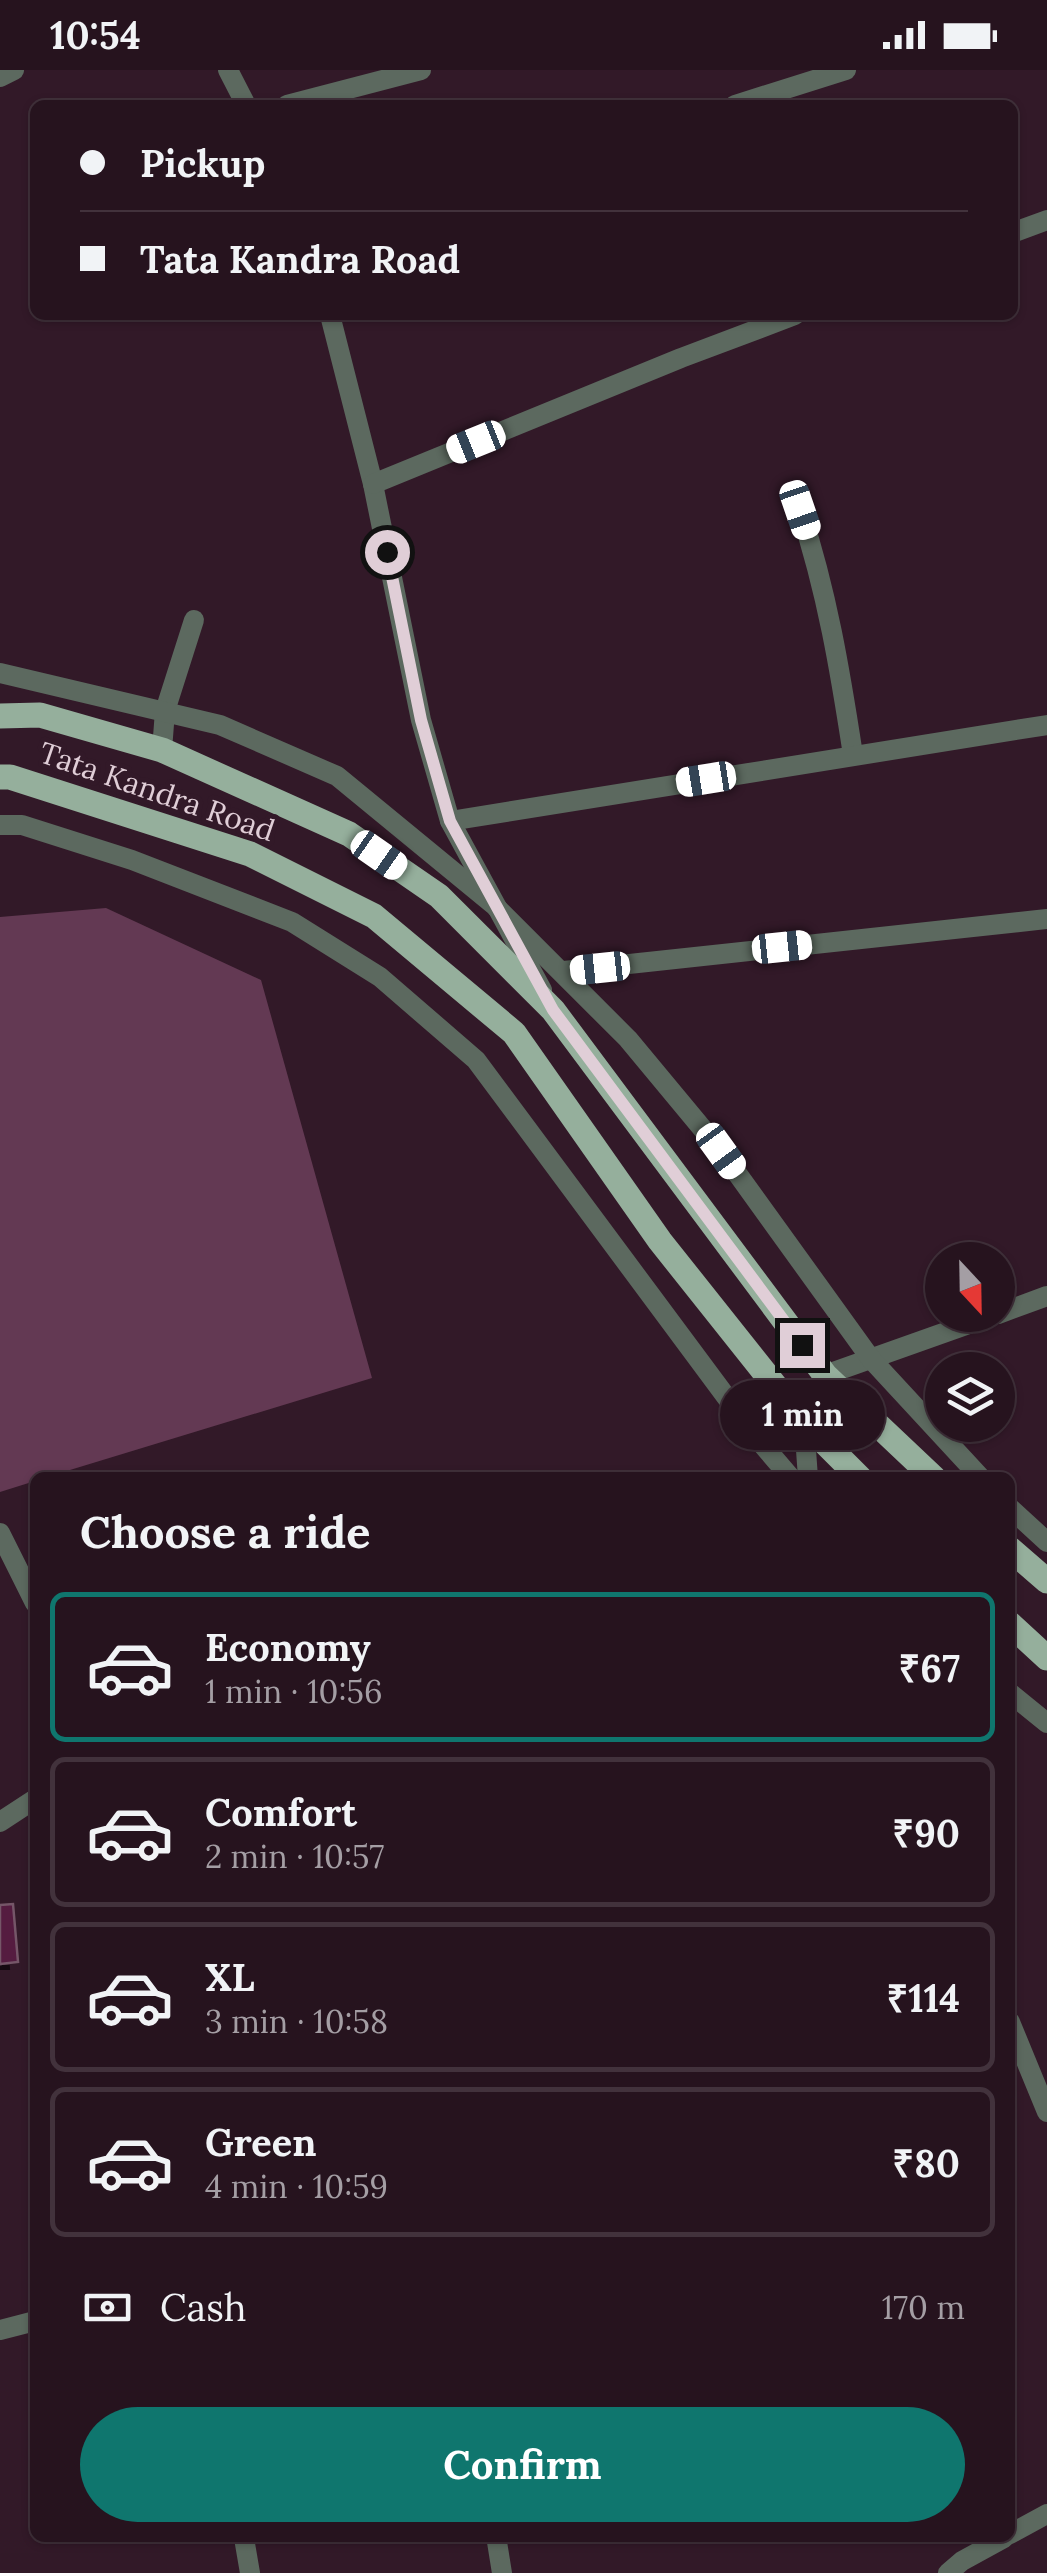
<!DOCTYPE html>
<meta charset="utf-8">
<style>
body{margin:0;font-family:Lora,serif;background:#2e1c27;color:#f1f3f6;height:100vh;display:flex;flex-direction:column;font-size:38px;white-space:nowrap}
*{box-sizing:border-box;margin:0}
p{font-size:32px;color:#a49ea4}
.icon{flex:none;width:55px;height:55px;fill:none;stroke:currentColor;stroke-width:2;stroke-linecap:round;stroke-linejoin:round}
.map{position:relative;flex:1;overflow:hidden}
.panel{position:absolute;left:30px;top:1402px;width:985px;height:1070px;display:flex;flex-direction:column;background:#26131e;border-radius:15px;box-shadow:0 2px 8px #0004,0 0 0 2px #42323c}
.panel>*{flex:none}
.hud{position:absolute;left:30px;top:30px;width:988px;height:220px;border-radius:15px;box-shadow:0 2px 8px #0004,0 0 0 2px #42323c;display:grid;align-content:center;height:220px;padding:0 50px;background:#26131e}
.needle{width:65px;rotate:158deg}
.buttons{position:absolute;left:925px;top:1172px;display:grid;gap:20px}
.buttons a{display:grid;place-items:center;width:90px;height:90px;border-radius:50%;background:#26131e;box-shadow:0 2px 8px #0004,0 0 0 2px #42323c;font-size:50px}
.end{position:absolute;width:45px;height:45px;margin:-22px;border:12px solid #e0ced7;background:#111;box-shadow:0 0 0 5px #111}
.from{border-radius:50%}
.bubble{position:absolute;height:70px;border-radius:35px;background:#26131e;box-shadow:0 2px 8px #0004,0 0 0 2px #42323c;font-size:32px;font-weight:700;line-height:70px;text-align:center}
.car{position:absolute;width:30px;height:60px;margin:-30px -15px;border-radius:12px;box-shadow:0 0 8px 2px #0007;background:linear-gradient(#fff 24%,#345 0 40%,#fff 0 76%,#345 0 86%,#fff 0)}
.hud b{display:flex;align-items:center;gap:35px;height:95px;font-size:38px}
.hud b+b{border-top:2px solid #42323c}
.hud i{width:25px;height:25px;background:#f1f3f6}
ul{padding:0;list-style:none}
li{display:flex;align-items:center;gap:30px;height:150px;margin:0 20px 15px;padding:0 30px;border:5px solid #42323c;border-radius:15px}
li div{flex:1}
li b{display:block;font-size:38px}
li em{font-style:normal;font-weight:700}
li.active{border-color:#0f766e}
li>.icon{width:90px;height:90px;stroke-width:1.5}
h2{padding:0 50px;font-size:45px;line-height:120px}
.pay{display:flex;align-items:center;gap:25px;height:110px;padding:0 50px;font-size:38px}
.pay p{margin-inline-start:auto}
.action{display:flex;gap:20px;margin-top:auto;padding:20px 50px}
.action a{flex:1;height:115px;border-radius:60px;background:#0f766e;color:#fff;font-size:40px;font-weight:700;line-height:115px;text-align:center}
.status{display:flex;justify-content:space-between;align-items:center;height:70px;padding:0 50px;background:#26131e;direction:ltr}
.status svg{height:28px;fill:currentColor}
.map>svg:first-child{display:block}
</style>
<div class="status"><b>10:54</b><svg viewBox="0 0 49 12"><path d="M0 12V9h3v3zM5 12V6h3v6zM10 12V3h3v9zM15 12V0h3v12zM26 1h20v11H26zM47 4h2v5h-2z"/></svg></div>
<div class="map">
<svg width="1047" height="2503" viewBox="0 0 1047 2503">
<defs>
<filter id="shadow"><feDropShadow dx="-9" dy="9" stdDeviation="0" flood-color="#0009"/></filter>
</defs>
<rect width="100%" height="100%" fill="#321928"/>
<path fill="#633953" d="M106,838L261,910L372,1308L47,1407L35,1408V1411L0,1422V847Z"/>
<path fill="#551b41" stroke="#755768" stroke-width="2.5" filter="url(#shadow)" d="M13,1834L18,1892L0,1894V1835Z"/>
<g fill="none" stroke-linecap="round" stroke-linejoin="round">
<g stroke="#5c695f" stroke-width="20">
<path d="M0,7L14,0"/>
<path d="M162,680L165,641L194,550"/>
</g>
<g stroke="#5c695f" stroke-width="20">
<path d="M228,0L246,35"/>
<path d="M287,35L421,0"/>
<path d="M735,35L846,0"/>
<path d="M1012,163L1047,150"/>
<path d="M330,245L373,414L421,650L450,751L542,920"/>
<path d="M373,414L681,288L795,245"/>
<path d="M800,440C827,522 840,600 853,685"/>
<path d="M450,751L1047,655"/>
<path d="M564,901L1047,849"/>
<path d="M998,1244L1047,1226"/>
<path d="M808,1408L804,1352L825,1305L994,1245"/>
<path d="M0,1463L35,1533"/>
<path d="M0,1752L35,1729"/>
<path d="M1010,1952L1047,2042"/>
<path d="M0,2260L35,2251"/>
<path d="M1010,2464L1047,2444"/>
<path d="M244,2468L250,2503"/>
<path d="M497,2472L502,2503"/>
<path d="M948,2503L962,2491L1004,2468"/>
</g>
<g stroke="#5c695f" stroke-width="20">
<path d="M0,603L220,655L337,706L494,835L628,969L721,1081L871,1289L981,1408"/>
<path d="M0,755H22L132,790L292,852L380,907L476,990L756,1367L791,1408"/>
<path d="M1010,1438L1047,1472"/>
<path d="M1010,1623L1047,1653"/>
</g>
<g stroke="#95af9c" stroke-width="25">
<path d="M0,646L40,645L162,680L349,764L439,826L553,940L825,1305L934,1408"/>
<path d="M0,707H10L250,784L374,846L514,963L660,1171L804,1352L860,1408"/>
<path d="M1010,1479L1047,1511"/>
<path d="M1010,1554L1047,1588"/>
</g>
</g>
<g fill="none" stroke-linecap="round" stroke-linejoin="round">
<path stroke="#e0ced7" stroke-width="12" d="M387,482L421,650L450,751L553,940L802,1275"/>
</g>
<g text-anchor="middle" stroke-width="10" stroke-linejoin="round" paint-order="stroke">
<g font-size="30" fill="#e0ced7" stroke="#321928">
<text transform="translate(157 722) rotate(19)" y="10">Tata Kandra Road</text>
</g>
</g>
</svg>
<div class="buttons">
<a><svg class="needle" viewBox="-14 -14 28 28"><path d="M0-13l5 13h-10z" fill="#e53935"/><path d="M0 13l5-13h-10z" fill="#a49ea4"/></svg></a>
<a><svg class="icon" aria-label="layers" viewBox="0 0 24 24"><path d="M12 4l9 5-9 5-9-5zM3 14l9 5 9-5"/></svg></a>
</div>
<i class="end from" style="left:387px;top:482px"></i>
<i class="end" style="left:802px;top:1275px"></i>
<div class="bubble" style="left:720px;top:1310px;width:165px">1 min</div>
<i class="car" style="left:476px;top:372px;rotate:248deg"></i>
<i class="car" style="left:800px;top:440px;rotate:161deg"></i>
<i class="car" style="left:706px;top:709px;rotate:261deg"></i>
<i class="car" style="left:379px;top:785px;rotate:125deg"></i>
<i class="car" style="left:782px;top:877px;rotate:84deg"></i>
<i class="car" style="left:600px;top:898px;rotate:264deg"></i>
<i class="car" style="left:721px;top:1081px;rotate:144deg"></i>
<div class="hud">
<b><i class="from"></i>Pickup</b>
<b><i></i>Tata Kandra Road</b>
</div>
<section class="panel">
<h2>Choose a ride</h2>
<ul>
<li class="active"><svg class="icon" aria-label="car" viewBox="0 0 24 24"><path d="M5 17H2v-5l4-1 3-4h7l3 4 3 1v5h-3M9 17h6M6 11h13"/><circle cx="7" cy="17" r="2"/><circle cx="17" cy="17" r="2"/></svg><div><b>Economy</b><p>1 min · 10:56</p></div><em>₹67</em></li>
<li><svg class="icon" aria-label="car" viewBox="0 0 24 24"><path d="M5 17H2v-5l4-1 3-4h7l3 4 3 1v5h-3M9 17h6M6 11h13"/><circle cx="7" cy="17" r="2"/><circle cx="17" cy="17" r="2"/></svg><div><b>Comfort</b><p>2 min · 10:57</p></div><em>₹90</em></li>
<li><svg class="icon" aria-label="car" viewBox="0 0 24 24"><path d="M5 17H2v-5l4-1 3-4h7l3 4 3 1v5h-3M9 17h6M6 11h13"/><circle cx="7" cy="17" r="2"/><circle cx="17" cy="17" r="2"/></svg><div><b>XL</b><p>3 min · 10:58</p></div><em>₹114</em></li>
<li><svg class="icon" aria-label="car" viewBox="0 0 24 24"><path d="M5 17H2v-5l4-1 3-4h7l3 4 3 1v5h-3M9 17h6M6 11h13"/><circle cx="7" cy="17" r="2"/><circle cx="17" cy="17" r="2"/></svg><div><b>Green</b><p>4 min · 10:59</p></div><em>₹80</em></li>
</ul>
<div class="pay"><svg class="icon" aria-label="cash" viewBox="0 0 24 24"><path d="M3 7h18v10H3z"/><circle cx="12" cy="12" r="2"/></svg>Cash<p>170 m</p></div>
<div class="action"><a>Confirm</a></div>
</section>
</div>
